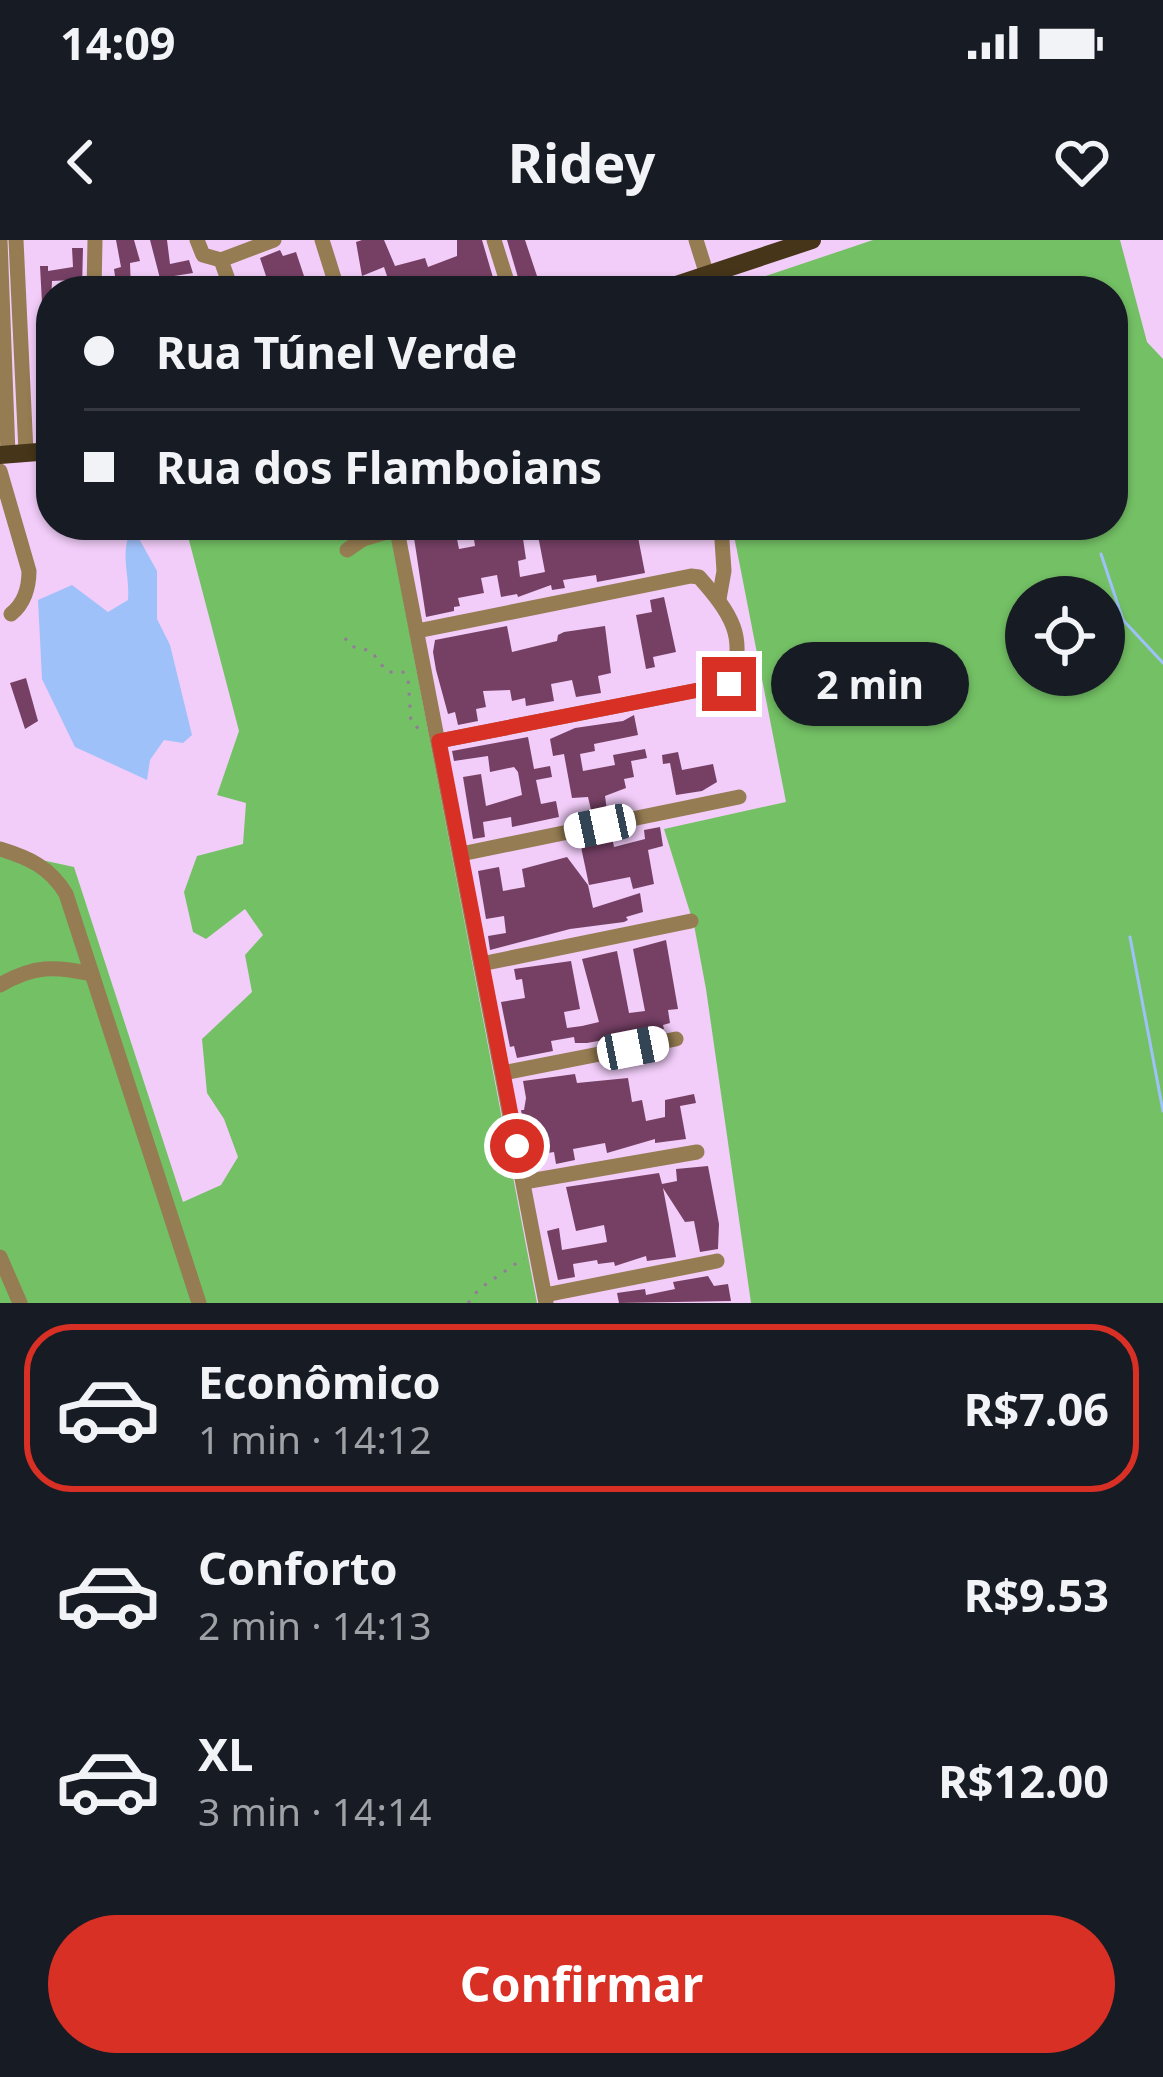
<!DOCTYPE html>
<html lang="pt">
<meta charset="utf-8">
<style>
body{margin:0;font-family:"Noto Sans",sans-serif;background:#242831;color:#f1f3f6;height:100vh;display:flex;flex-direction:column;font-size:45px;white-space:nowrap}
*{box-sizing:border-box;margin:0}
p{font-size:39px;color:#9ea1a6}
.icon{flex:none;width:66px;height:66px;fill:none;stroke:currentColor;stroke-width:2;stroke-linecap:round;stroke-linejoin:round}
.map{position:relative;height:1063px;overflow:hidden}
.sheet{display:flex;flex-direction:column;background:#171b24;flex:1}
.sheet>*{flex:none}
.guide{position:absolute;left:36px;top:36px;width:1092px;height:264px;border-radius:48px;box-shadow:0 3px 9px #0004;display:grid;align-content:center;height:264px;padding:0 48px;background:#171b24}
.buttons{position:absolute;left:1005px;top:336px;display:grid;gap:24px}
.buttons a{display:grid;place-items:center;width:120px;height:120px;border-radius:50%;background:#171b24;box-shadow:0 3px 9px #0004;font-size:60px}
.end{position:absolute;width:54px;height:54px;margin:-27px;border:15px solid #d93025;background:#fff;box-shadow:0 0 0 6px #fff}
.from{border-radius:50%}
.bubble{position:absolute;height:84px;border-radius:42px;background:#171b24;box-shadow:0 3px 9px #0004;font-size:39px;font-weight:700;line-height:84px;text-align:center}
.car{position:absolute;width:36px;height:72px;margin:-36px -18px;border-radius:15px;box-shadow:0 0 9px 3px #0007;background:linear-gradient(#fff 24%,#345 0 40%,#fff 0 76%,#345 0 86%,#fff 0)}
.guide b{display:flex;align-items:center;gap:42px;height:114px;font-size:45px}
.guide b+b{border-top:3px solid #363941}
.guide i{width:30px;height:30px;background:#f1f3f6}
ul{padding:21px 0 0;list-style:none}
li{display:flex;align-items:center;gap:36px;height:168px;margin:0 24px 18px;padding:0 24px;border:6px solid transparent;border-radius:48px}
li div{flex:1}
li b{display:block;font-size:45px}
li em{font-style:normal;font-weight:700}
li.on{border-color:#d93025}
li>.icon{width:108px;height:108px;stroke-width:1.5}
.cta{display:flex;gap:24px;margin-top:auto;padding:24px 48px}
.cta a{flex:1;height:138px;border-radius:72px;background:#d93025;color:#fff;font-size:48px;font-weight:700;line-height:138px;text-align:center}
.status{display:flex;justify-content:space-between;align-items:center;height:84px;padding:0 60px;background:#171b24;direction:ltr}
.status svg{height:33px;fill:currentColor}
header{display:flex;justify-content:space-between;align-items:center;height:156px;padding:0 48px;background:#171b24;font-size:54px;font-weight:700}
.map>svg:first-child{display:block}
</style>
<div class="status"><b>14:09</b><svg viewBox="0 0 49 12"><path d="M0 12V9h3v3zM5 12V6h3v6zM10 12V3h3v9zM15 12V0h3v12zM26 1h20v11H26zM47 4h2v5h-2z"/></svg></div>
<header><svg class="icon" aria-label="back" viewBox="0 0 24 24"><path d="M15 5l-7 7 7 7"/></svg>Ridey<svg class="icon" aria-label="heart" viewBox="0 0 24 24"><path d="M12 20l-8-8c-3-5 5-10 8-4 3-6 11-1 8 4z"/></svg></header>
<div class="map">
<svg width="1163" height="1063" viewBox="0 0 1163 1063">
<rect width="100%" height="100%" fill="#f2cdf9"/>
<g fill="#74c165" fill-rule="evenodd">
<path d="M873,0H1120L1147,102L1163,119V1063H751L706,749L694,685L664,589L786,562L732,285H1113V51H721ZM1026,357H1104V435H1026Z"/>
<path d="M185,285H389L537,1063H0V611L74,627L183,962L221,945L238,917L224,879L207,853L202,799L252,752L245,715L263,695L245,669L206,699L193,692L184,652L197,616L243,604L246,563L217,555L239,491Z"/>
</g>
<path fill="#9fc1fa" d="M132,286L157,331V379L170,405L192,495L183,503L164,500L150,520L147,540L75,507L42,439L38,360L72,345L108,372L128,360C130,331 119,317 132,286Z"/>
<g fill="none" stroke-linecap="round" stroke-linejoin="round">
<g stroke="#9fc1fa" stroke-width="3">
<path d="M1101,314L1123,380L1163,423"/>
<path d="M1130,697L1163,871"/>
</g>
</g>
<g fill="#764065">
<path d="M116,0H134L140,21L130,23L131,51H115L112,37L115,36L114,29L121,27Z"/>
<path d="M150,0H167L170,24L189,20L193,33L168,37L170,45L162,46Z"/>
<path d="M362,0H384L395,26L425,18L428,27L457,16V0H482L497,51H392L384,27L362,36L356,2Z"/>
<path d="M507,0H525L542,51H522Z"/>
<path d="M72,8H83L82,49H73V40L52,41L51,63H42L40,26H48V31L73,27Z"/>
<path d="M280,10L283,16L296,12L309,51H294L289,37L268,42L260,18Z"/>
<path d="M412,285H430L434,298L456,294L459,309L475,306L472,286L521,285L526,319L518,321L520,337L545,332L536,285H602L604,298L637,292L645,333L597,342L596,335L563,340L565,348L552,350L551,345L518,357L517,354L501,357L497,335L481,338L484,353L458,358L460,366L454,367V371L426,377Z"/>
<path d="M664,357L676,412L653,417L655,427L646,429L636,375L652,372L650,360Z"/>
<path d="M507,386L512,412L557,401L558,395L564,392L605,386L611,433L598,436L601,453L576,457L572,440L551,444L554,461L526,466L525,458L512,461L510,450L483,451L486,467L476,469L478,481L458,485L455,472L448,474L436,430L433,412L435,400Z"/>
<path d="M26,438L38,481L25,489L10,443Z"/>
<path d="M634,475L638,495L594,504L595,511L580,514L583,531L615,525L613,515L645,509L647,518L631,521L634,537L624,539L626,548L605,556L607,571L592,574L588,557L572,558L564,514L553,516L550,499L575,488L623,481Z"/>
<path d="M528,497L534,529L550,526L552,537L536,540L541,564L556,561L559,577L512,587L511,577L483,582L485,597L473,599L463,537L481,534L486,566L522,555L518,532L514,527L490,532L488,516L454,521L452,511Z"/>
<path d="M678,512L682,530L713,524L717,542L702,551L676,555L670,523L663,524L662,515Z"/>
<path d="M660,587L663,606L648,610L654,644L633,649L630,637L589,645L580,602L612,597L614,607L645,599L644,590Z"/>
<path d="M567,617L588,645L593,668L640,653L643,672L626,677L628,680L624,682L570,689L490,710L488,696L506,693L504,676L486,679L478,631L499,627L503,651L525,647L522,629Z"/>
<path d="M666,700L678,769L668,770L670,783L663,785L664,789L587,803H575L574,797L551,801L553,811L517,818L514,806L510,807L501,762L525,758L522,739L516,740L514,729L571,721L580,769L564,772L567,788L582,786L599,782L582,719L617,711L629,773L645,771L633,709Z"/>
<path d="M575,834L577,843L628,838L632,862L642,860L646,881L665,877V860L694,854L696,863L680,866L686,899L655,903V899L607,913L605,903L573,909L575,920L556,924L554,912L530,916L521,870H524L526,858L523,841Z"/>
<path d="M708,926L719,984L718,1009L700,1012L694,981L685,982L663,948L676,1017L647,1021L646,1016L615,1026L614,1022L598,1024L597,1020L573,1024L575,1037L558,1040L547,991L559,988L562,1010L607,1002L604,985L576,991L566,947L659,933L662,944L677,941L676,929Z"/>
<path d="M708,1036L714,1046L728,1044L731,1061L619,1063L617,1053L645,1049L646,1055L675,1049L673,1042Z"/>
</g>
<g fill="none" stroke-linecap="round" stroke-linejoin="round">
<g stroke="#94799a" stroke-width="3" stroke-dasharray="3 9" stroke-linecap="butt">
<path d="M345,398L350,406L371,411L387,432H403L408,438L411,482L421,491"/>
<path d="M468,1063L479,1049L524,1018"/>
</g>
<g stroke="#957c52" stroke-width="15">
<path d="M0,0L8,214"/>
<path d="M16,0L26,212"/>
<path d="M197,0L203,15L221,20L274,0"/>
<path d="M322,0L338,51"/>
<path d="M494,0L510,51"/>
<path d="M696,0L707,35"/>
<path d="M221,20L232,51"/>
<path d="M94,51L95,0"/>
<path d="M0,231L29,331C29,347 24,364 11,374"/>
<path d="M396,285L546,1063"/>
<path d="M347,310L363,299L397,289"/>
<path d="M719,359L724,331L721,285"/>
<path d="M417,391L691,336L699,337C730,372 749,398 729,444L439,501"/>
<path d="M0,609C29,618 50,627 66,654L199,1063"/>
<path d="M461,614L739,557"/>
<path d="M481,724L691,681"/>
<path d="M0,745C34,725 55,726 92,734"/>
<path d="M503,833L676,799"/>
<path d="M524,942L697,912"/>
<path d="M0,1017L20,1063"/>
<path d="M545,1055L717,1021"/>
</g>
<g stroke="#463518" stroke-width="18">
<path d="M658,51L812,0"/>
<path d="M0,215L51,211"/>
</g>
</g>
<g fill="none" stroke-linecap="round" stroke-linejoin="round">
<path stroke="#d93025" stroke-width="15" d="M517,906L439,501L729,444"/>
</g>
</svg>
<div class="buttons">
<a><svg class="icon" aria-label="locate" viewBox="0 0 24 24"><circle cx="12" cy="12" r="6"/><path d="M12 2v4M12 18v4M2 12h4M18 12h4"/></svg></a>
</div>
<i class="end from" style="left:517px;top:906px"></i>
<i class="end" style="left:729px;top:444px"></i>
<div class="bubble" style="left:771px;top:402px;width:198px">2 min</div>
<i class="car" style="left:600px;top:586px;rotate:258deg"></i>
<i class="car" style="left:633px;top:808px;rotate:79deg"></i>
<div class="guide">
<b><i class="from"></i>Rua Túnel Verde</b>
<b><i></i>Rua dos Flamboians</b>
</div>
</div>
<section class="sheet">
<ul>
<li class="on"><svg class="icon" aria-label="car" viewBox="0 0 24 24"><path d="M5 17H2v-5l4-1 3-4h7l3 4 3 1v5h-3M9 17h6M6 11h13"/><circle cx="7" cy="17" r="2"/><circle cx="17" cy="17" r="2"/></svg><div><b>Econômico</b><p>1 min · 14:12</p></div><em>R$7.06</em></li>
<li><svg class="icon" aria-label="car" viewBox="0 0 24 24"><path d="M5 17H2v-5l4-1 3-4h7l3 4 3 1v5h-3M9 17h6M6 11h13"/><circle cx="7" cy="17" r="2"/><circle cx="17" cy="17" r="2"/></svg><div><b>Conforto</b><p>2 min · 14:13</p></div><em>R$9.53</em></li>
<li><svg class="icon" aria-label="car" viewBox="0 0 24 24"><path d="M5 17H2v-5l4-1 3-4h7l3 4 3 1v5h-3M9 17h6M6 11h13"/><circle cx="7" cy="17" r="2"/><circle cx="17" cy="17" r="2"/></svg><div><b>XL</b><p>3 min · 14:14</p></div><em>R$12.00</em></li>
</ul>
<div class="cta"><a>Confirmar</a></div>
</section>
